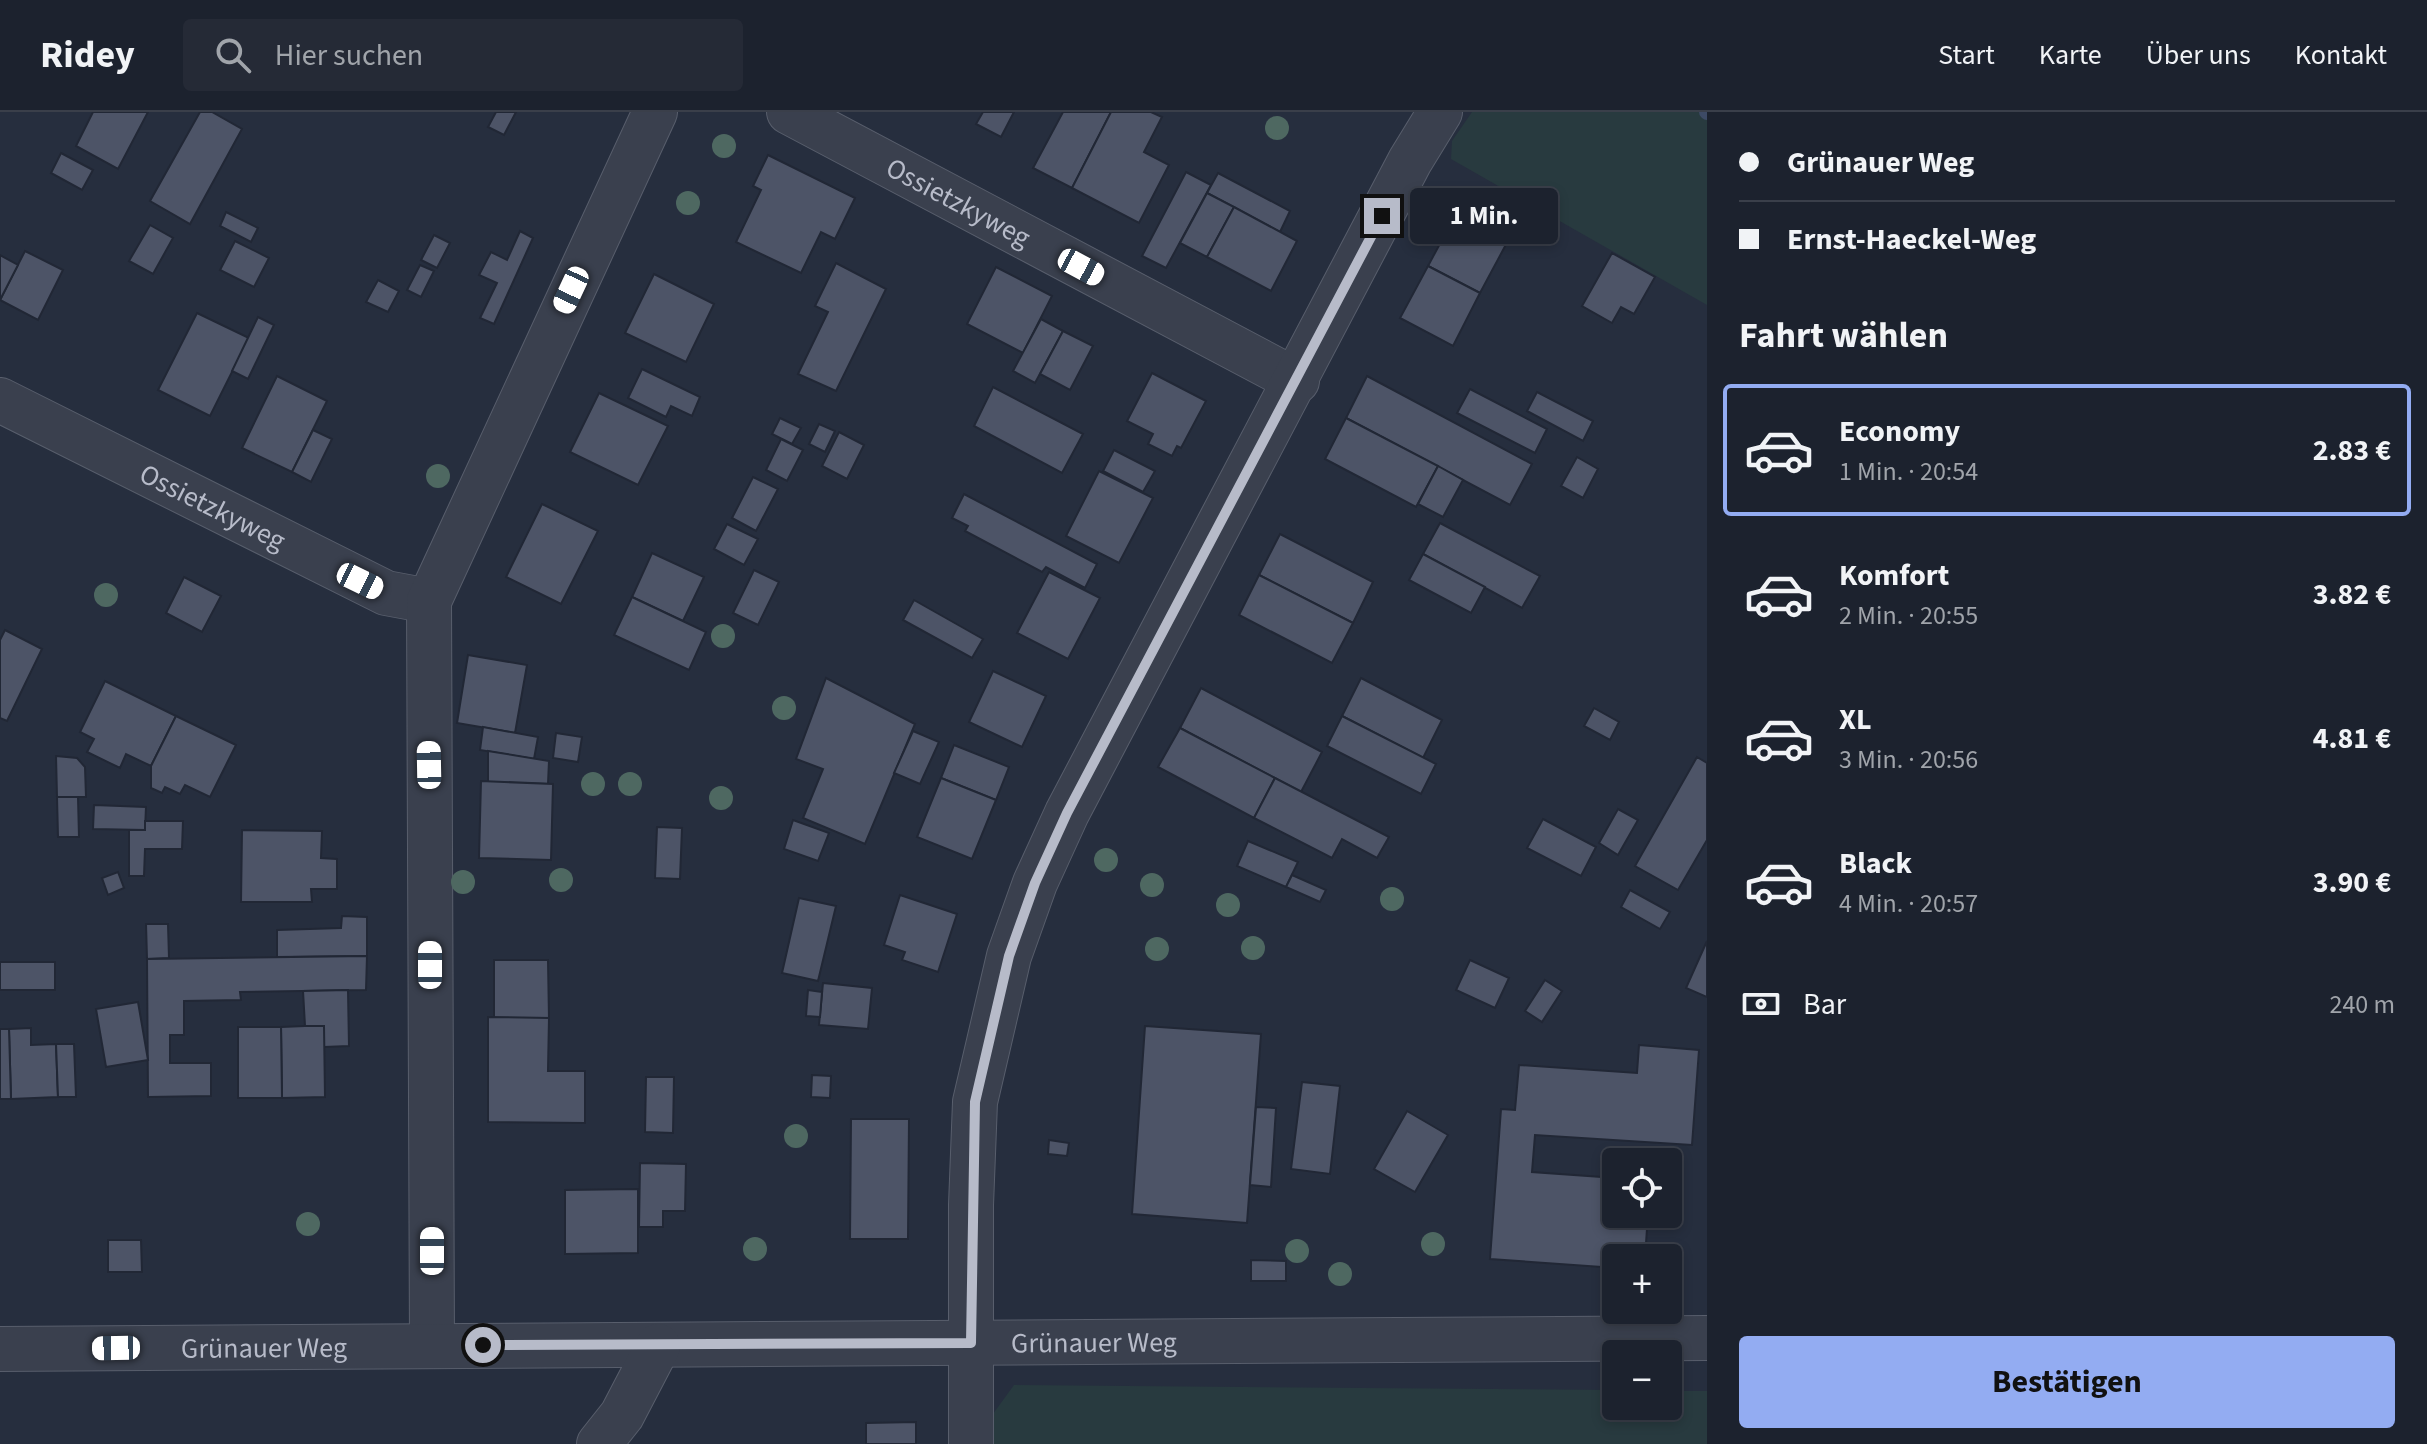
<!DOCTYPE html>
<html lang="de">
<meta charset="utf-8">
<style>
body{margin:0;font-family:"Source Sans 3",sans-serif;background:#252a36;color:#f1f3f6;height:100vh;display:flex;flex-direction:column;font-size:30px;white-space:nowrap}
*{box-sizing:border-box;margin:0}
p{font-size:26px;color:#a0a4aa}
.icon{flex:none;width:44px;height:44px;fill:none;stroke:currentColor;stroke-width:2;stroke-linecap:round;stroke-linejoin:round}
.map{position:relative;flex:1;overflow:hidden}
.sheet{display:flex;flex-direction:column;background:#1c222e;width:720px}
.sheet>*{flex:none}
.guide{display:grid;align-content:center;height:176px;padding:0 32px;background:#1c222e}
.buttons{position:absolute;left:1602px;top:1036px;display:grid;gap:16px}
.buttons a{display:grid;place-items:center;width:80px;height:80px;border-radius:8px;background:#1c222e;box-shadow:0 4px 12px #0003,0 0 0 2px #3a3f4a;font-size:40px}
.end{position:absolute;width:36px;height:36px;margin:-18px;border:10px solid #b7bbc9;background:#111;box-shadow:0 0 0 4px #111}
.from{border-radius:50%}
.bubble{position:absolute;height:56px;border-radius:8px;background:#1c222e;box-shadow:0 4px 12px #0003,0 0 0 2px #3a3f4a;font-size:26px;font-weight:700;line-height:56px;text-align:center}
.car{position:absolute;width:24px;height:48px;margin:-24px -12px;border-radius:10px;box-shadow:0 0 6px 2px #0007;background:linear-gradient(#fff 24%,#345 0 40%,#fff 0 76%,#345 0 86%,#fff 0)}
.guide b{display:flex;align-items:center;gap:28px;height:76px;font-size:30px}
.guide b+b{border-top:2px solid #3a3f4a}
.guide i{width:20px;height:20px;background:#f1f3f6}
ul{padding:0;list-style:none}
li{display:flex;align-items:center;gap:24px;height:132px;margin:0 16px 12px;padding:0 16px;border:4px solid transparent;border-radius:8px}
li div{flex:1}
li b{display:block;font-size:30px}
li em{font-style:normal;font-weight:700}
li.current{border-color:#93acf2}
li>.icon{width:72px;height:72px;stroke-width:1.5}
h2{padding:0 32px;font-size:36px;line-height:96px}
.pay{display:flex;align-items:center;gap:20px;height:88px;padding:0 32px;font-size:30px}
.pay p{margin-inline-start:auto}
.primary-button{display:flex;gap:16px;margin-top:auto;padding:16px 32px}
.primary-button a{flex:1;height:92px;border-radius:8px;background:#93acf2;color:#111;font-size:32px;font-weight:700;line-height:92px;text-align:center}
header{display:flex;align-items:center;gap:48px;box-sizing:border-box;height:112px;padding:0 40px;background:#1c222e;border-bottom:2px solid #3a3f4a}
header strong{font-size:38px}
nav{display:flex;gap:44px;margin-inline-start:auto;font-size:28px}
.search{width:560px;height:72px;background:#252a36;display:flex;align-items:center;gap:20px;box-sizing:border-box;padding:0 28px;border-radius:8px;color:#a0a4aa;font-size:30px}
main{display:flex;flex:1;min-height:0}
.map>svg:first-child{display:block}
</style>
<header>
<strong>Ridey</strong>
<div class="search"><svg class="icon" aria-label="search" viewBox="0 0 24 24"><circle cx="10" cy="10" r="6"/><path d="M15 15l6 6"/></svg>Hier suchen</div>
<nav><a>Start</a><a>Karte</a><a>Über uns</a><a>Kontakt</a></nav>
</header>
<main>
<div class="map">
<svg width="1707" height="1332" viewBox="0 0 1707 1332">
<rect width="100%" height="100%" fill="#262e3e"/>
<g fill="#283a3f">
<path d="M1472,0H1707V193L1451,47L1452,29Z"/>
<path d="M1014,1273L1616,1278V1294H1668V1279H1707V1332H991L990,1306Z"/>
</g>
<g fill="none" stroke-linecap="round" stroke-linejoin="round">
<path stroke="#3d4a65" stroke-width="14" d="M1706,0L1707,1"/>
</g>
<g fill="#4d5467" stroke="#212735" stroke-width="2">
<path d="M93,0H148L118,57L76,34Z"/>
<path d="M200,0H212L242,17L190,112L150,89Z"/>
<path d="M496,0H516L504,23L488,15Z"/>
<path d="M983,0H1014L1001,25L976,12Z"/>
<path d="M1063,0H1111L1072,76L1033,56Z"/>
<path d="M1111,0H1151L1162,5L1144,40L1169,53L1139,111L1072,76Z"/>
<path d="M61,41L93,58L82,78L51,61Z"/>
<path d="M768,43L855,86L835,127L821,120L801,161L736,130L761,78L753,74Z"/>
<path d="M1186,60L1211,73L1166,156L1142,144Z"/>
<path d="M1218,61L1290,99L1280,120L1207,81Z"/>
<path d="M1207,81L1234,95L1207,145L1180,131Z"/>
<path d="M1234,95L1297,129L1271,179L1207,145Z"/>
<path d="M1458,98L1510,125L1480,181L1428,154Z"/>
<path d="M226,100L258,116L251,130L220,114Z"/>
<path d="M150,113L173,126L153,162L129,149Z"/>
<path d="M520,119L533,126L494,212L480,206L497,171L479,163L491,140L507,148Z"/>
<path d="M434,123L450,131L437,156L421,148Z"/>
<path d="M235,129L269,146L254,175L220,158Z"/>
<path d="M25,139L63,158L38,208L0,188Z"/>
<path d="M1612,141L1655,165L1634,202L1621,195L1612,211L1582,194Z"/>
<path d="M0,143L18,153L0,188Z"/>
<path d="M836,151L886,177L836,279L798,262L828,200L815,194Z"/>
<path d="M420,153L434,159L421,185L407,178Z"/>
<path d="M1428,154L1480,181L1453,234L1400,206Z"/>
<path d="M996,155L1052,184L1023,241L967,212Z"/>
<path d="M654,162L714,192L686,250L625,221Z"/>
<path d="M378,168L399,179L388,200L366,190Z"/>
<path d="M197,201L249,226L210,304L158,278Z"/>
<path d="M258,205L274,213L248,267L232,259Z"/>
<path d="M1041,207L1063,219L1035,271L1013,259Z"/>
<path d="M1063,219L1093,234L1070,278L1040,262Z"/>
<path d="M642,257L700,285L692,304L671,294L666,305L628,286Z"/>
<path d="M1152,261L1206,289L1181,336L1177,334L1172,344L1148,332L1153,322L1127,309Z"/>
<path d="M277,264L327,289L292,360L242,336Z"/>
<path d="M1367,264L1532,352L1510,393L1346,306Z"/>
<path d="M993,275L1083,322L1062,361L974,314Z"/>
<path d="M1470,277L1547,317L1535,341L1457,301Z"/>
<path d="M1537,280L1593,309L1583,329L1527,299Z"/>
<path d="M599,281L668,314L638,373L570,340Z"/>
<path d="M780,306L801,316L792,332L772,322Z"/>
<path d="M1346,306L1438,354L1416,395L1325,347Z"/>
<path d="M819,312L835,319L825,340L809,332Z"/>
<path d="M313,318L332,327L311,370L292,360Z"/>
<path d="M839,320L864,333L847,367L822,354Z"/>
<path d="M781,327L803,338L787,369L766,358Z"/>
<path d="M1114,338L1155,359L1143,380L1103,359Z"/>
<path d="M1577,345L1598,357L1583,386L1561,374Z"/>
<path d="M1438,354L1463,368L1443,405L1418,392Z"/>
<path d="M1099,359L1153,386L1119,451L1066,424Z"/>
<path d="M753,365L778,377L756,419L732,406Z"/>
<path d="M964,382L1097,452L1085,476L1046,455L1042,460L965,419L968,414L952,406Z"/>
<path d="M542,392L598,419L561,492L506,465Z"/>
<path d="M1440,411L1540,464L1522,496L1423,442Z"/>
<path d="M727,412L758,427L744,453L714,437Z"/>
<path d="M1280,422L1373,470L1353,511L1259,463Z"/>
<path d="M652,441L704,465L683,509L632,485Z"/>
<path d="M1423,442L1485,475L1471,501L1409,468Z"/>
<path d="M754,458L779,470L758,513L733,501Z"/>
<path d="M1049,460L1100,486L1068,547L1017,521Z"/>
<path d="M1259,463L1353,511L1332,551L1239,503Z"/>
<path d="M184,465L221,484L202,520L166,501Z"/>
<path d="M632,485L706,520L689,558L614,523Z"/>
<path d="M914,488L983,527L972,546L903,508Z"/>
<path d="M5,518L42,537L7,609L0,606V528Z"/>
<path d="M468,543L527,553L515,621L457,611Z"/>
<path d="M993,559L1046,584L1022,635L969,610Z"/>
<path d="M826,566L915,612L865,732L803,706L823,657L796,647Z"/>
<path d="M1361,566L1442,608L1423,646L1342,604Z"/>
<path d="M105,569L176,604L151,654L126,642L120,656L87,640L94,627L80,620Z"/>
<path d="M1201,576L1322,640L1301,680L1180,616Z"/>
<path d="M1594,596L1619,610L1610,628L1584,614Z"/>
<path d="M176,604L236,633L210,685L185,673L180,682L165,675L162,681L151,676V654Z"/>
<path d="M1342,604L1436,652L1421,682L1327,634Z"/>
<path d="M483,615L538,625L534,647L480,638Z"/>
<path d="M1180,616L1275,666L1254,706L1158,655Z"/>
<path d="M913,619L939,630L920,672L894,661Z"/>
<path d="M556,621L582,625L578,650L553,646Z"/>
<path d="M954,633L1009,655L996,688L941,666Z"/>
<path d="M488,639L549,649L548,672L488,670Z"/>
<path d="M56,644L77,646L85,655L86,685H57Z"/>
<path d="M1697,645L1707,651V728L1678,778L1635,754Z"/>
<path d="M941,666L996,688L972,747L917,725Z"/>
<path d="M1275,666L1389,725L1377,746L1342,727L1332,746L1254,706Z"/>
<path d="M481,669L553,672L551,748L479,746Z"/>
<path d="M57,685H78L79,725H58Z"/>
<path d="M94,693L146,695L145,718L93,717Z"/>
<path d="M1618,697L1638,708L1618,743L1599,731Z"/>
<path d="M1543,707L1596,735L1581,764L1527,736Z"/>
<path d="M793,708L829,721L818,749L784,737Z"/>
<path d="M145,709H183L182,737H145L144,764H129V718H145Z"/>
<path d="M657,715L682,716L680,767L655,766Z"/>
<path d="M242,718L322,719L321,746L337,747V777H311L312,790H241Z"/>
<path d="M1248,729L1298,750L1286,775L1237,754Z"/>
<path d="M118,760L124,776L108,783L102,766Z"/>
<path d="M1292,763L1326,778L1320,790L1286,775Z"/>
<path d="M1630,778L1670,800L1660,817L1621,795Z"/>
<path d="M900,783L957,802L938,860L902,848L905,840L884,833Z"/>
<path d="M799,786L836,794L818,869L782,861Z"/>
<path d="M342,804L367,805V844L277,845V818L341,816Z"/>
<path d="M146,812H168L169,846L147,847Z"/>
<path d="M1707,829V885L1686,876Z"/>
<path d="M367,844L366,878L240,880L241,888L184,889V923H170V951H211V984L148,985L147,847Z"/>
<path d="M494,848H548L549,906H494Z"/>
<path d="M1470,848L1509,866L1495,896L1456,878Z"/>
<rect x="0" y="850" width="55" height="28"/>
<path d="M1545,868L1562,879L1542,910L1525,899Z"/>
<path d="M823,871L872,876L868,917L819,913Z"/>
<path d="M348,878L349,934L324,935V914H305L303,879Z"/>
<path d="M808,878L822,880L820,905L806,904Z"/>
<path d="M138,890L148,948L106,955L96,897Z"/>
<path d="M488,905L549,906L548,959H585V1011L488,1010Z"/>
<path d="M305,914H324L325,985L282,986L281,915Z"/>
<path d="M1145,914L1261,922L1247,1111L1132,1102Z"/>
<path d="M238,915H281L282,986H238Z"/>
<path d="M31,916V933L56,932L58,985L11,987L9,917Z"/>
<path d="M0,917H9L11,987H0Z"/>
<path d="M56,932H74L76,985H58Z"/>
<path d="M1639,933L1699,938L1692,1033L1535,1023L1532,1060L1616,1066V1102H1648L1645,1146H1616V1156L1490,1147L1501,997L1515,998L1519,953L1637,961Z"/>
<path d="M812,963L831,964L830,986L811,985Z"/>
<path d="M646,965H674L673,1021L645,1020Z"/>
<path d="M1302,970L1340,974L1330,1062L1291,1057Z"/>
<path d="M1256,995L1276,996L1271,1075L1250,1073Z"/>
<path d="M1407,999L1448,1023L1415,1080L1374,1057Z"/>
<path d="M851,1007H909L908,1127H850Z"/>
<path d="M1049,1028L1069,1031L1067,1044L1048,1042Z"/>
<path d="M640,1051L686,1052L685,1099H663V1115H639Z"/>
<path d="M638,1077V1141L565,1142V1078Z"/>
<path d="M108,1128H141L142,1160H108Z"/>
<path d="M1251,1148L1286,1149V1169H1251Z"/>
<path d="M916,1310V1332H866V1311Z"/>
</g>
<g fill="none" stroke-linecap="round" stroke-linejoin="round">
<defs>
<g id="street">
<path id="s1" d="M789,0L1297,269"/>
<path id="s2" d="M0,288L386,481L429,489"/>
<path d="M432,1232L429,489L655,0"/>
<path id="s3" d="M0,1237L1707,1226"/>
<path d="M599,1332L622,1303L658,1234"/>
<path d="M971,1332V1093L975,990L1009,844L1035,771L1067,701L1410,49L1440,0"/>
</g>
</defs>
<use href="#street" stroke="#585e6c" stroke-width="46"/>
<use href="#street" stroke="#3a404e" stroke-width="44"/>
</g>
<g fill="#4e6861">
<circle cx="1277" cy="16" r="12"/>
<circle cx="724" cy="34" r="12"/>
<circle cx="688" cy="91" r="12"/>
<circle cx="438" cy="364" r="12"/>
<circle cx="106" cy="483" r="12"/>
<circle cx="723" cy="524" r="12"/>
<circle cx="784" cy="596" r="12"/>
<circle cx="593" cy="672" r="12"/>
<circle cx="630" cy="672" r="12"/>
<circle cx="721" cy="686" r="12"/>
<circle cx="1106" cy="748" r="12"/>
<circle cx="561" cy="768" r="12"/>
<circle cx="463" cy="770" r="12"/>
<circle cx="1152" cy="773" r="12"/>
<circle cx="1392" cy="787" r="12"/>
<circle cx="1228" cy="793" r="12"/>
<circle cx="1253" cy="836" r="12"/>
<circle cx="1157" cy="837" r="12"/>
<circle cx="796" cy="1024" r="12"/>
<circle cx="308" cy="1112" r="12"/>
<circle cx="1433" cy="1132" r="12"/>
<circle cx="755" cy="1137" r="12"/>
<circle cx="1297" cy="1139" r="12"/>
<circle cx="1340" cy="1162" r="12"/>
</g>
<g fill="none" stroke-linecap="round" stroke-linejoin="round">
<path stroke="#b7bbc9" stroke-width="10" d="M483,1233L971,1231L975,990L1009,844L1035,771L1067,701L1382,104"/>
</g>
<g text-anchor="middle" stroke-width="6" stroke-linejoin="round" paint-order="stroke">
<g font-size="28" fill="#b7bbc9" stroke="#1f2533">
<text dy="10" stroke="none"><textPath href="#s1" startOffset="192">Ossietzkyweg</textPath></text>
<text dy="10" stroke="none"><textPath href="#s2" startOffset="238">Ossietzkyweg</textPath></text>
<text dy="10" stroke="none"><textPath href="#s3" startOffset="1094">Grünauer Weg</textPath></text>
<text dy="10" stroke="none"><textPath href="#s3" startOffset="264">Grünauer Weg</textPath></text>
</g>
</g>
</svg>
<div class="buttons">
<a><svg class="icon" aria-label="locate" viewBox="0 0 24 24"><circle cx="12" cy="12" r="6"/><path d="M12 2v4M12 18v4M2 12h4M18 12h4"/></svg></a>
<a>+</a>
<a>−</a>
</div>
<i class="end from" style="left:483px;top:1233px"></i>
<i class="end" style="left:1382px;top:104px"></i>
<div class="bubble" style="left:1410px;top:76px;width:148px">1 Min.</div>
<i class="car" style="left:1081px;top:155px;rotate:118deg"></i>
<i class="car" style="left:571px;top:178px;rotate:205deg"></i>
<i class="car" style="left:360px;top:469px;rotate:116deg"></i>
<i class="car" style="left:429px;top:653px;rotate:359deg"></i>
<i class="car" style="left:430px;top:853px;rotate:0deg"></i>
<i class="car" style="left:432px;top:1139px;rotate:0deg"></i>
<i class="car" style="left:116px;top:1236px;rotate:269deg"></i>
</div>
<section class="sheet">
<div class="guide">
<b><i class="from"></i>Grünauer Weg</b>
<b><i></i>Ernst-Haeckel-Weg</b>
</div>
<h2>Fahrt wählen</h2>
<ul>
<li class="current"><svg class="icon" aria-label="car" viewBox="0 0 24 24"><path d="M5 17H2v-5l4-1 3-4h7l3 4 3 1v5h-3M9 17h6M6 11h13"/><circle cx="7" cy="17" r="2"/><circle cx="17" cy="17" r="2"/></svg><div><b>Economy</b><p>1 Min. · 20:54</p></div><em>2.83 €</em></li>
<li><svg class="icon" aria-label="car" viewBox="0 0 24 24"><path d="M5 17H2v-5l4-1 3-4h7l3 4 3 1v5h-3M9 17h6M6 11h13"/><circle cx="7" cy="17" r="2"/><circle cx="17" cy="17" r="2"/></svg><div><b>Komfort</b><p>2 Min. · 20:55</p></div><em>3.82 €</em></li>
<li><svg class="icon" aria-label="car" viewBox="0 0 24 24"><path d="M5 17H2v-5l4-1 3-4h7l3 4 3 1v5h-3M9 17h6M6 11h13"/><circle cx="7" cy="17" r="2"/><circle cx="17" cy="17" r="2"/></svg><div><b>XL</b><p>3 Min. · 20:56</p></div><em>4.81 €</em></li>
<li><svg class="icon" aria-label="car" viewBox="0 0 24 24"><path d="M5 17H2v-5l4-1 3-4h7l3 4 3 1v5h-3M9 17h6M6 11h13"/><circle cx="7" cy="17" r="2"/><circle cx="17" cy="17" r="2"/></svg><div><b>Black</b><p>4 Min. · 20:57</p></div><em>3.90 €</em></li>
</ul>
<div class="pay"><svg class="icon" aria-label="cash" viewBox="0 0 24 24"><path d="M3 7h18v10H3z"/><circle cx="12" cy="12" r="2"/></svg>Bar<p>240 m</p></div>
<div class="primary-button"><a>Bestätigen</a></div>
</section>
</main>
